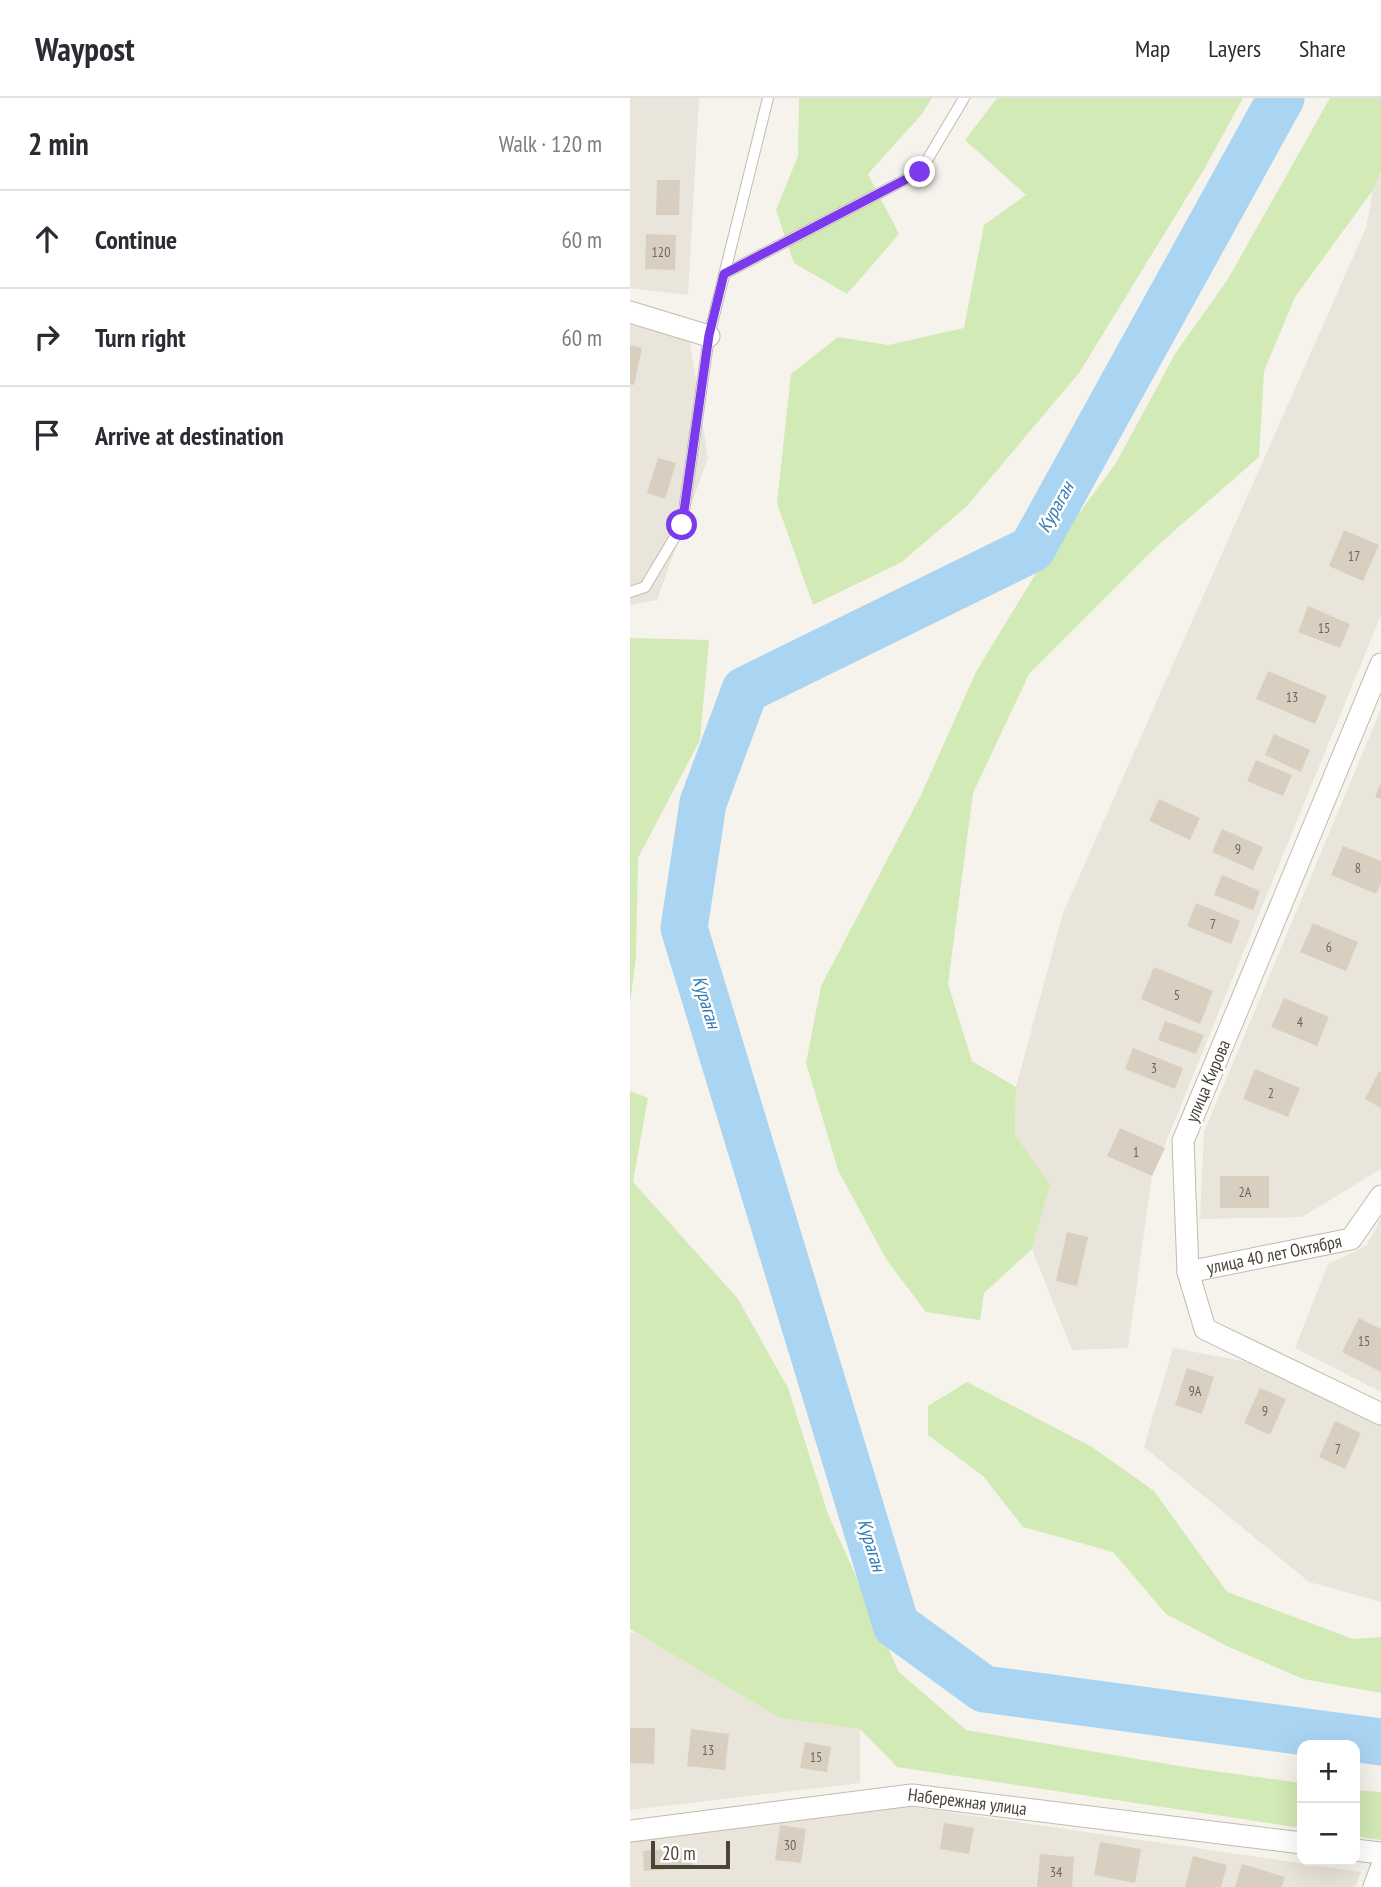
<!DOCTYPE html>
<meta charset="utf-8">
<style>
:root{--surface:#fff;--page:#f2f2f3;--text:#2b2b33;--muted:#7c7c81;--line:#e1e1e2}
body{margin:0;font-family:"PT Sans Narrow",sans-serif;background:var(--page);color:var(--text)}
.controls{position:absolute;right:21px;bottom:21px;display:grid;overflow:hidden;border-radius:14px;box-shadow:0 7px 28px #0002}
.controls button{width:63px;height:63px;display:grid;place-items:center;padding:0;border:0;border-bottom:2px solid var(--line);background:var(--surface);color:var(--text);font:35px sans-serif}
.scale{position:absolute;left:21px;bottom:18px;width:79px;box-sizing:border-box;padding-left:7px;border:4px solid #4b4439;border-top:0;font-size:19px;line-height:24px;white-space:nowrap;color:#4b4439;-webkit-text-stroke:5px #fff;paint-order:stroke}
.stop{position:absolute;width:21px;height:21px;margin:-16px;border:5px solid #7c3aed;border-radius:50%;background:#fff}
.stop.end{background:#7c3aed;border-color:#fff;box-shadow:0 2px 7px #0008}
.list{margin:0;padding:0;list-style:none}
h2{display:flex;justify-content:space-between;align-items:center;height:91px;margin:0;padding:0 28px;font-size:30px}
h2 small{font-size:23px;font-weight:400;color:var(--muted)}
.list li{display:grid;grid-template-columns:46px 1fr auto;gap:21px;align-items:center;box-sizing:border-box;height:98px;padding:0 28px;border-top:2px solid var(--line)}
.list b{display:block;font-size:26px;white-space:nowrap}
.list em{font-size:23px;font-style:normal;color:var(--muted)}
.icon{flex:none;width:38px;height:38px;fill:none;stroke:currentColor;stroke-width:2;stroke-linecap:round;stroke-linejoin:round}
.map{position:relative;flex:none;width:751px;height:1789px;overflow:hidden}
header{display:flex;align-items:center;gap:42px;box-sizing:border-box;height:98px;padding:0 35px;background:var(--surface);border-bottom:2px solid var(--line)}
header strong{font-size:33px}
nav{display:flex;gap:38px;margin-inline-start:auto;font-size:24px}
main{display:flex}
aside{flex:1;background:var(--surface)}
.map>svg:first-child{display:block}
.residential{fill:#eae5da}
.green{fill:#d2eab5}
.lines{fill:none;stroke-linecap:round;stroke-linejoin:round}
.river{stroke:#a9d4f2;stroke-width:47}
.building{fill:#d8cfc1}
.lane-casing{stroke:#c2bbae;stroke-width:12}
.street-casing{stroke:#c2bbae;stroke-width:23}
.lane{stroke:#fff;stroke-width:10}
.street{stroke:#fff;stroke-width:21}
.route{stroke:#7c3aed;stroke-width:9}
.labels{text-anchor:middle;stroke-width:5;stroke-linejoin:round;paint-order:stroke}
.number-label{font-size:14px;fill:#6e675b}
.street-label{font-size:18px;fill:#4b4439;stroke:#fff}
.water-label{font-size:19px;font-style:italic;fill:#2e7ab2;stroke:#fff}
</style>
<header>
<strong>Waypost</strong>
<nav><a>Map</a><a>Layers</a><a>Share</a></nav>
</header>
<main>
<aside>
<h2>2 min<small>Walk · 120 m</small></h2>
<ul class="list">
<li><svg class="icon" aria-label="ahead" viewBox="0 0 24 24"><path d="M12 20V5M6 11l6-6 6 6"/></svg><div><b>Continue</b></div><em>60 m</em></li>
<li><svg class="icon" aria-label="right" viewBox="0 0 24 24"><path d="M7 20v-9h11M14 6l5 5-5 5"/></svg><div><b>Turn right</b></div><em>60 m</em></li>
<li><svg class="icon" aria-label="arrive" viewBox="0 0 24 24"><path d="M6 21V4h12l-3 4 3 4H6"/></svg><div><b>Arrive at destination</b></div></li>
</ul>
</aside>
<div class="map">
<svg width="751" height="1789" viewBox="0 0 751 1789">
<rect width="100%" height="100%" fill="#f6f3ec"/>
<path class="residential" d="M0,0H69L58,197L0,190Z
M751,72V517L522,1078L498,1250L442,1252L402,1151L420,1087L385,1036L386,989L433,815L736,130L743,92Z
M0,225L60,244L78,360L27,502L0,507Z
M751,611V1071L672,1119L570,1121L574,1034Z
M751,1120V1294L665,1250L698,1166L736,1148Z
M543,1250L613,1263L751,1327V1504L679,1484L514,1349Z
M0,1535H7L150,1620L230,1631V1685L0,1712Z
M269,1707L731,1774L725,1789H0V1744Z"/>
<path class="green" d="M169,0H302L292,16L238,76L269,136L217,196L164,165L146,112L168,58Z
M367,0H613L576,68L449,275L337,408L272,464L183,507L147,405L161,276L208,239L258,247L334,230L354,127L396,97L335,42Z
M700,0H751V72L743,92L665,199L634,273L629,359L527,448L399,576L343,695L318,886L342,963L386,989L385,1036L420,1087L402,1151L354,1195L350,1222L296,1214L256,1161L208,1072L176,965L191,888L291,697L346,574L411,467L486,365L545,256L598,181Z
M0,540L79,542L70,642L8,760L6,858L0,906Z
M0,993L18,1000L3,1084L108,1201L158,1290L198,1416L269,1574L336,1632L555,1669L672,1685V1730L267,1669L230,1631L150,1620L0,1531Z
M337,1284L462,1349L524,1393L597,1494L723,1541L751,1539V1595L673,1581L599,1549L536,1516L483,1454L393,1429L353,1378L298,1337V1308Z
M725,1692L751,1694V1742L725,1738Z"/>
<g class="lines">
<path class="river" d="M651,0L402,451L115,592L73,705L54,830L266,1527L354,1591L751,1644"/>
</g>
<path class="building" d="M27,82H50L49,117H26Z
M16,136L46,137L45,172L15,171Z
M0,247L12,250L4,287L0,286Z
M28,360L46,365L35,401L17,395Z
M714,432L749,447L733,483L699,468Z
M678,508L720,526L710,550L668,534Z
M638,573L697,598L685,626L626,601Z
M644,636L680,652L671,674L635,657Z
M626,662L662,677L653,698L617,683Z
M751,684V701L745,699Z
M529,701L570,720L560,742L519,723Z
M592,731L633,749L623,772L582,754Z
M713,748L751,763V785L746,796L701,777Z
M592,777L630,793L623,812L584,797Z
M566,805L610,823L601,846L557,828Z
M683,825L728,844L716,873L670,854Z
M524,869L583,893L570,926L511,901Z
M654,900L699,919L687,948L641,929Z
M535,923L574,937L566,956L528,942Z
M503,950L553,970L545,991L495,971Z
M625,971L670,990L658,1019L613,1001Z
M749,973L751,974V1010L735,1001Z
M490,1030L535,1050L522,1078L477,1058Z
M590,1078H639V1110H590Z
M437,1134L458,1139L447,1188L426,1183Z
M729,1220L751,1231V1274L712,1254Z
M557,1270L584,1279L572,1316L545,1307Z
M630,1290L656,1301L640,1337L614,1325Z
M705,1323L731,1335L715,1371L689,1359Z
M0,1630H25L24,1666L0,1665Z
M61,1631L99,1636L95,1672L57,1668Z
M175,1644L201,1649L197,1674L170,1670Z
M314,1725L344,1730L339,1756L310,1751Z
M150,1727L176,1731L171,1765L145,1762Z
M470,1744L511,1751L505,1785L464,1777Z
M62,1749L63,1770L14,1773L13,1753Z
M410,1756L444,1759L442,1789H407Z
M563,1758L597,1767L591,1789H555Z
M612,1766L655,1779L652,1789H605Z"/>
<g class="lines">
<defs>
<path id="lane" d="M94,176L290,74L334,0
M0,494L15,489L52,427L79,238L138,0"/>
<g id="street">
<path d="M0,214L79,238"/>
<path d="M751,566L553,1043L558,1174L575,1231L751,1316"/>
<path id="s1" d="M558,1174L721,1141L751,1098"/>
<path id="s2" d="M0,1733L282,1697L672,1745"/>
<path d="M725,1752L751,1755"/>
<path d="M744,1789L751,1770"/>
</g>
</defs>
<use href="#lane" class="lane-casing"/>
<use href="#street" class="street-casing"/>
<use href="#lane" class="lane"/>
<use href="#street" class="street"/>
</g>
<g class="lines">
<path class="route" d="M52,427L79,237L94,176L290,74"/>
</g>
<g class="labels">
<g class="number-label">
<text x="31" y="159">120</text>
<text x="724" y="463">17</text>
<text x="694" y="535">15</text>
<text x="662" y="604">13</text>
<text x="608" y="756">9</text>
<text x="728" y="775">8</text>
<text x="583" y="831">7</text>
<text x="699" y="854">6</text>
<text x="547" y="902">5</text>
<text x="670" y="929">4</text>
<text x="524" y="975">3</text>
<text x="641" y="1000">2</text>
<text x="506" y="1059">1</text>
<text x="615" y="1099">2А</text>
<text x="734" y="1248">15</text>
<text x="565" y="1298">9А</text>
<text x="635" y="1318">9</text>
<text x="708" y="1356">7</text>
<text x="78" y="1657">13</text>
<text x="186" y="1664">15</text>
<text x="160" y="1752">30</text>
<text x="426" y="1779">34</text>
</g>
<g class="street-label">
<text transform="translate(578 983) rotate(-67)" y="6">улица Кирова</text>
<text dy="6" stroke="none"><textPath href="#s1" startOffset="88">улица 40 лет Октября</textPath></text>
<text dy="6" stroke="none"><textPath href="#s2" startOffset="340">Набережная улица</textPath></text>
</g>
<g class="water-label">
<text transform="translate(425 409) rotate(-61)" y="7">Кураган</text>
<text transform="translate(77 904) rotate(73)" y="7">Кураган</text>
<text transform="translate(242 1447) rotate(73)" y="7">Кураган</text>
</g>
</g>
</svg>
<div class="controls">
<button>+</button>
<button>−</button>
</div>
<div class="scale">20 m</div>
<div class="stop" style="left:52px;top:427px"></div>
<div class="stop end" style="left:290px;top:74px"></div>
</div>
</main>
